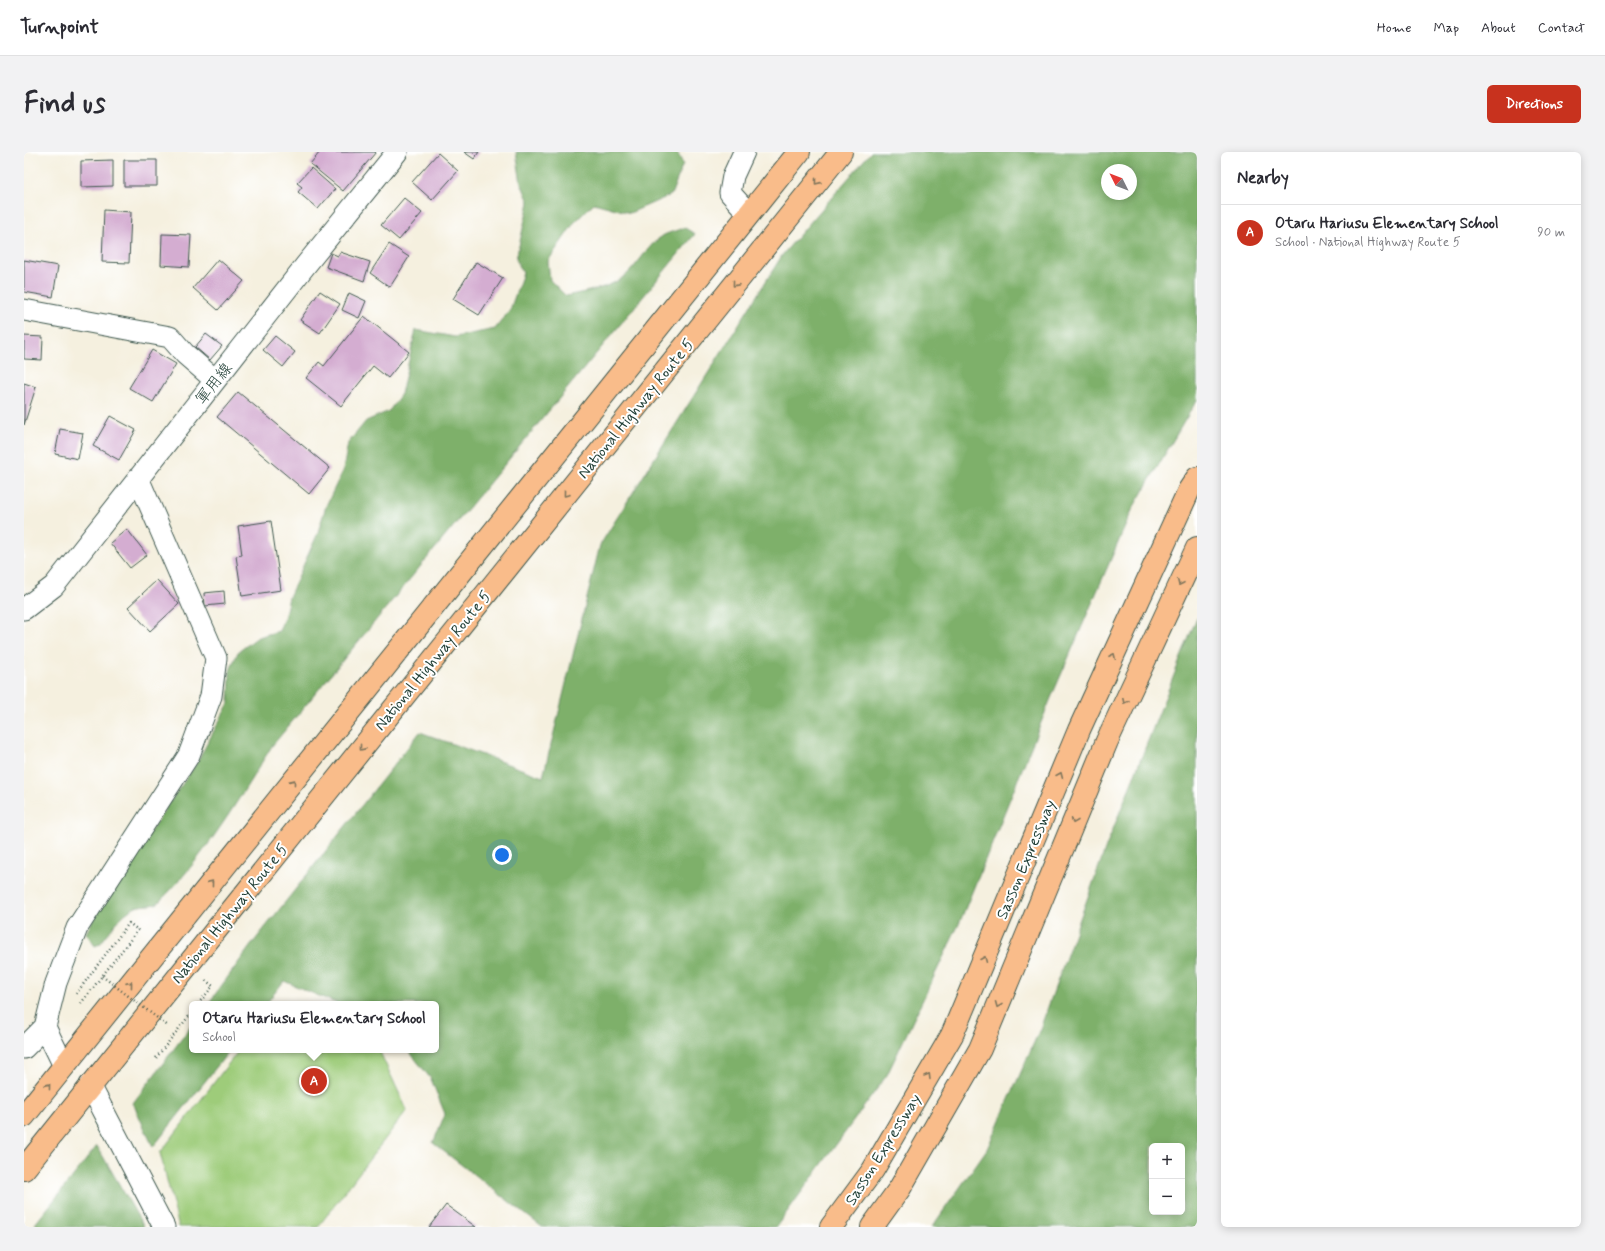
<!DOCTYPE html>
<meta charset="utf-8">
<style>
:root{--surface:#fff;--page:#f2f2f3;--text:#2b2b33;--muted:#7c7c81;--line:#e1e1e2;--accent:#c8321e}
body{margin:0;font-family:Mynerve,"Klee One",sans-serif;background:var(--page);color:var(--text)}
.controls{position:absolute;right:12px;bottom:12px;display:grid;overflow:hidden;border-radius:6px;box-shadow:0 2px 10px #0003}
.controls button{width:36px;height:36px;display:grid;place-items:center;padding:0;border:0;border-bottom:1px solid var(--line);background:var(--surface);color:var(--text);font:20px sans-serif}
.compass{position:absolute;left:1077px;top:12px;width:36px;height:36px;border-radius:50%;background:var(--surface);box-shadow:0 2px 10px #0003;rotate:312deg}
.you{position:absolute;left:478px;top:703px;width:14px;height:14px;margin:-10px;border:3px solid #fff;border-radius:50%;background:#1a73e8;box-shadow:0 0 0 6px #1a73e833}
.badge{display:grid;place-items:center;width:26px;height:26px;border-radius:50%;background:var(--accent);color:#fff;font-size:13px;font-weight:700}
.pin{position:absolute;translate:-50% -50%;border:2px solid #fff;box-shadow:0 1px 4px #0006}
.popup{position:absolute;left:165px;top:849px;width:250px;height:52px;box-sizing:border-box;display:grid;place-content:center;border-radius:6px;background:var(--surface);filter:drop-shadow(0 1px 3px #0005);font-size:13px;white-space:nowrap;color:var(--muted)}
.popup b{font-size:15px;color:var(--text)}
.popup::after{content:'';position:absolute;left:50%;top:100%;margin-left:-8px;border:8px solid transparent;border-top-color:var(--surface)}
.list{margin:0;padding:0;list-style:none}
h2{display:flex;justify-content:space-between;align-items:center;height:52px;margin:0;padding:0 16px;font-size:17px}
h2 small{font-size:13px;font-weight:400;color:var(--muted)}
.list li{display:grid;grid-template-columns:26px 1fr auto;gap:12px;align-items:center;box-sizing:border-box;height:56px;padding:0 16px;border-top:1px solid var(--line)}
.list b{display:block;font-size:15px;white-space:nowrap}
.list p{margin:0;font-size:13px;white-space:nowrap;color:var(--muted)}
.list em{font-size:13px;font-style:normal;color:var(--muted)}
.map{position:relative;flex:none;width:1173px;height:1075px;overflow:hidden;border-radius:6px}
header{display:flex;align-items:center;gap:24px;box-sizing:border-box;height:56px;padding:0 20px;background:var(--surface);border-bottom:1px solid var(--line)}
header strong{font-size:19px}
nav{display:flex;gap:22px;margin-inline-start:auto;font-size:14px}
.intro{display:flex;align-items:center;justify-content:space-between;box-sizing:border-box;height:96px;padding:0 24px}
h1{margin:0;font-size:28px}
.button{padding:10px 18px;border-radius:6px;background:var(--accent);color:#fff;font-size:14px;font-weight:700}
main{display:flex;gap:24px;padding:0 24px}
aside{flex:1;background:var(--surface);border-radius:6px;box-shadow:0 2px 10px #0003}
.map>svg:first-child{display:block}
.green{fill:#9ecc7a;stroke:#5e8457}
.forest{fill:#7eb06a;stroke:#4e764f;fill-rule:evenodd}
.building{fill:#d4add1}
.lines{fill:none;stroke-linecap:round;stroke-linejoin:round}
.minor-casing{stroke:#3f584e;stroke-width:23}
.highway-casing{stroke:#3f584e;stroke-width:24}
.path{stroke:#3f584e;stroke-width:2.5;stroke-dasharray:1 3;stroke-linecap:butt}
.minor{stroke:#fff;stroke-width:21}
.highway{stroke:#f9bc8a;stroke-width:22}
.path-bridge{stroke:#3f584e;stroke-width:2.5;stroke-dasharray:1 3;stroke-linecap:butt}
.oneway{stroke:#81765b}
.labels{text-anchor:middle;stroke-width:4;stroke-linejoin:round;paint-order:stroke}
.street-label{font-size:16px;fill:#1f3d34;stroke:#fff}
</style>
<header>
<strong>Turnpoint</strong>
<nav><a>Home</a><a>Map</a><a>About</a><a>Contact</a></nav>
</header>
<div class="intro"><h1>Find us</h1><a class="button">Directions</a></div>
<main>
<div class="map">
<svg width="1173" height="1075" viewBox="0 0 1173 1075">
<rect width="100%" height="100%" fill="#fff"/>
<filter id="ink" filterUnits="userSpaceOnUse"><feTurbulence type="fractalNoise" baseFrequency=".025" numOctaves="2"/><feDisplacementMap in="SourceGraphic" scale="8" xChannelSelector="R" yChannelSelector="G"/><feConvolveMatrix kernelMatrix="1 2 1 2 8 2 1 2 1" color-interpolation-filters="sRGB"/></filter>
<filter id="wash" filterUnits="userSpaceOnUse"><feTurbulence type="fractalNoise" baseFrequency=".012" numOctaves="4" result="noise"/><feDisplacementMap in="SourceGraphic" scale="16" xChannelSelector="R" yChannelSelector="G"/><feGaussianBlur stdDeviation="0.9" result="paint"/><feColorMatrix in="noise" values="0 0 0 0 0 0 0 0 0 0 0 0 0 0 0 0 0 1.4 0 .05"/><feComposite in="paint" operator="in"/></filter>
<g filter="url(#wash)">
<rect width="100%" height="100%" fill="#f5f0df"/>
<path class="green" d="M215,898H355L383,958L294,1075H155L136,1001Z"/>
<path class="forest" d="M492,0H653L659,12L647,43L606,61L570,51L550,71L524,109L526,128L542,144C563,139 585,137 602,123C616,111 624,92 640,83C646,80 654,78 661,76L671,82L248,594C214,648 181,705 135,750C130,755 119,752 112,755C97,761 86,780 76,792L71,794L62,781L82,744L172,612L205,551L206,518L214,500L234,485L255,479L261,463L265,445L293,383L302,354L319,318L324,291L342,269L365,259L377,242L392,178L431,185L471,177L486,158L499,121L492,107L505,50L497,31Z
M847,0H1173V248L1109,356L1027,546L935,772L863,923L752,1075H518L409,991L421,962L407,927L384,898H412V852H314L260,829L242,852H184L228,792L396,580L519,625L576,393L759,102ZM1083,18H1107V42H1083Z
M1173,465V1075H908L963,997L1016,877L1082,695ZM1128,994H1158V1060H1128Z
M168,873V898H206L129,995L109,951Z
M73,994L120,1075H17L11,1072Z"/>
<g id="blocks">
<path class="building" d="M296,0H352L319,39L286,12Z
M440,0H455L450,7Z
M414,1L434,19L408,48L388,30Z
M89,8V34L57,35V9Z
M100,8H133V34H100Z
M287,16L311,37L294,57L274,40L278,35L273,31Z
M380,46L398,61L375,88L357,73Z
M80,58L107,60L105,111L78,110Z
M138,82L167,83L165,115L137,113Z
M365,92L385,105L366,135L346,121Z
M316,100L346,110L340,129L302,115L307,101L314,104Z
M194,107L220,129L194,158L169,136Z
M0,108L34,114L29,145L0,140Z
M452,110L479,126L455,163L429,147Z
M296,139L316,152L296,181L276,168Z
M325,141L342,149L335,166L318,158Z
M340,164L385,200L364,226L349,214L317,254L282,226L295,210L300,214Z
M182,182L198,194L186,208L171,195Z
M0,184L19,185L18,208L0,207Z
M251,184L271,200L259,215L239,198Z
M128,198L152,212L129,250L105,236Z
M0,231L12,235L0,273Z
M214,240L306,316L285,342L193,265Z
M86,264L112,278L95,308L69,294Z
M36,277L59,281L54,307L31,302Z
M247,369L257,438L218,444L212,404L218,403L214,374Z
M103,377L123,403L106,416L86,391Z
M133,428L155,452L126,479L104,455Z
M200,439L201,452L181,454L180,441Z
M422,1053L452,1075H405Z"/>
</g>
</g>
<g filter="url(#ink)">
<use href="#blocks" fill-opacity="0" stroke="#3f584e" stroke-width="1"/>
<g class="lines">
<defs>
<path id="minor" d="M720,0L709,24L706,41L725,62
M0,158L146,185L161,202L191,228
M0,457L30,434L281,114L373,0
M0,896L21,875
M40,914L21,875L32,831L53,776L165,603L187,544L192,506L114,326
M66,933L140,1075"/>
<path id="highway" d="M0,964L775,0
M0,1017L817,0
M807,1075L849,1018L928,883L1055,578L1165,338L1173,326
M848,1075L876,1036L956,897L1083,589L1173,396"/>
</defs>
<use href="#minor" class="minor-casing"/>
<use href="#highway" class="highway-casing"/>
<path class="path" d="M52,842L105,771L114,778L57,851
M174,852L189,834L180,827
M132,906L168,860"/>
<use href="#minor" class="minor"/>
<use href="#highway" class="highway"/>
<path class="path-bridge" d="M78,824L144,874"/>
</g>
<defs><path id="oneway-chevron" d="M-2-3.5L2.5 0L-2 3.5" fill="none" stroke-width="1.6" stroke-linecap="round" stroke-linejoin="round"/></defs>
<g class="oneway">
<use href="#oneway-chevron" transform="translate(793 30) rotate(129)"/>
<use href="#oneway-chevron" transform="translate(711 132) rotate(129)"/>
<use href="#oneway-chevron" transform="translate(542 342) rotate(129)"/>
<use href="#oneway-chevron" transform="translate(1156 431) rotate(115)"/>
<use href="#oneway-chevron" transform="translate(1089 504) rotate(-65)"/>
<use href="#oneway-chevron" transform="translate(1101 549) rotate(115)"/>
<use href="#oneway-chevron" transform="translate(338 596) rotate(129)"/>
<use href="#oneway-chevron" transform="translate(1036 623) rotate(-67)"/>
<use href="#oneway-chevron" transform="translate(269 630) rotate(-51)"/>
<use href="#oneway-chevron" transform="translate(1050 669) rotate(112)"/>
<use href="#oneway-chevron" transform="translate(187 731) rotate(-51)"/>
<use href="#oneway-chevron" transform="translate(960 807) rotate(-67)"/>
<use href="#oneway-chevron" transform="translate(106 832) rotate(-51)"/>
<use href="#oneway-chevron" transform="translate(974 853) rotate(112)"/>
<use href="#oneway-chevron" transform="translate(904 924) rotate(-59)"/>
<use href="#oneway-chevron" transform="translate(24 934) rotate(-51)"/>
</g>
</g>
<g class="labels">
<g class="street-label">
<text transform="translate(189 231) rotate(-52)" y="6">軍用線</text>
<text transform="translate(611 256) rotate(-51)" y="6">National Highway Route 5</text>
<text transform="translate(408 508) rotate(-51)" y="6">National Highway Route 5</text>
<text transform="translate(1001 707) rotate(-67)" y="6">Sasson Expressway</text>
<text transform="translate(205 761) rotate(-51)" y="6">National Highway Route 5</text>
<text transform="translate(858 997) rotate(-58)" y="6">Sasson Expressway</text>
</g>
</g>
</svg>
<div class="controls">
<button>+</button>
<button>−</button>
</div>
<svg class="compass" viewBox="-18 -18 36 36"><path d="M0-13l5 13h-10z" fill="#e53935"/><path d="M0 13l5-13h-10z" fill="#7c7c81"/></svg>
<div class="you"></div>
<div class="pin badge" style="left:290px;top:929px">A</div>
<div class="popup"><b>Otaru Hariusu Elementary School</b>School</div>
</div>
<aside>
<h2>Nearby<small></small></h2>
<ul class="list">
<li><span class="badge">A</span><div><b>Otaru Hariusu Elementary School</b><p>School · National Highway Route 5</p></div><em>90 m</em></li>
</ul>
</aside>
</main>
